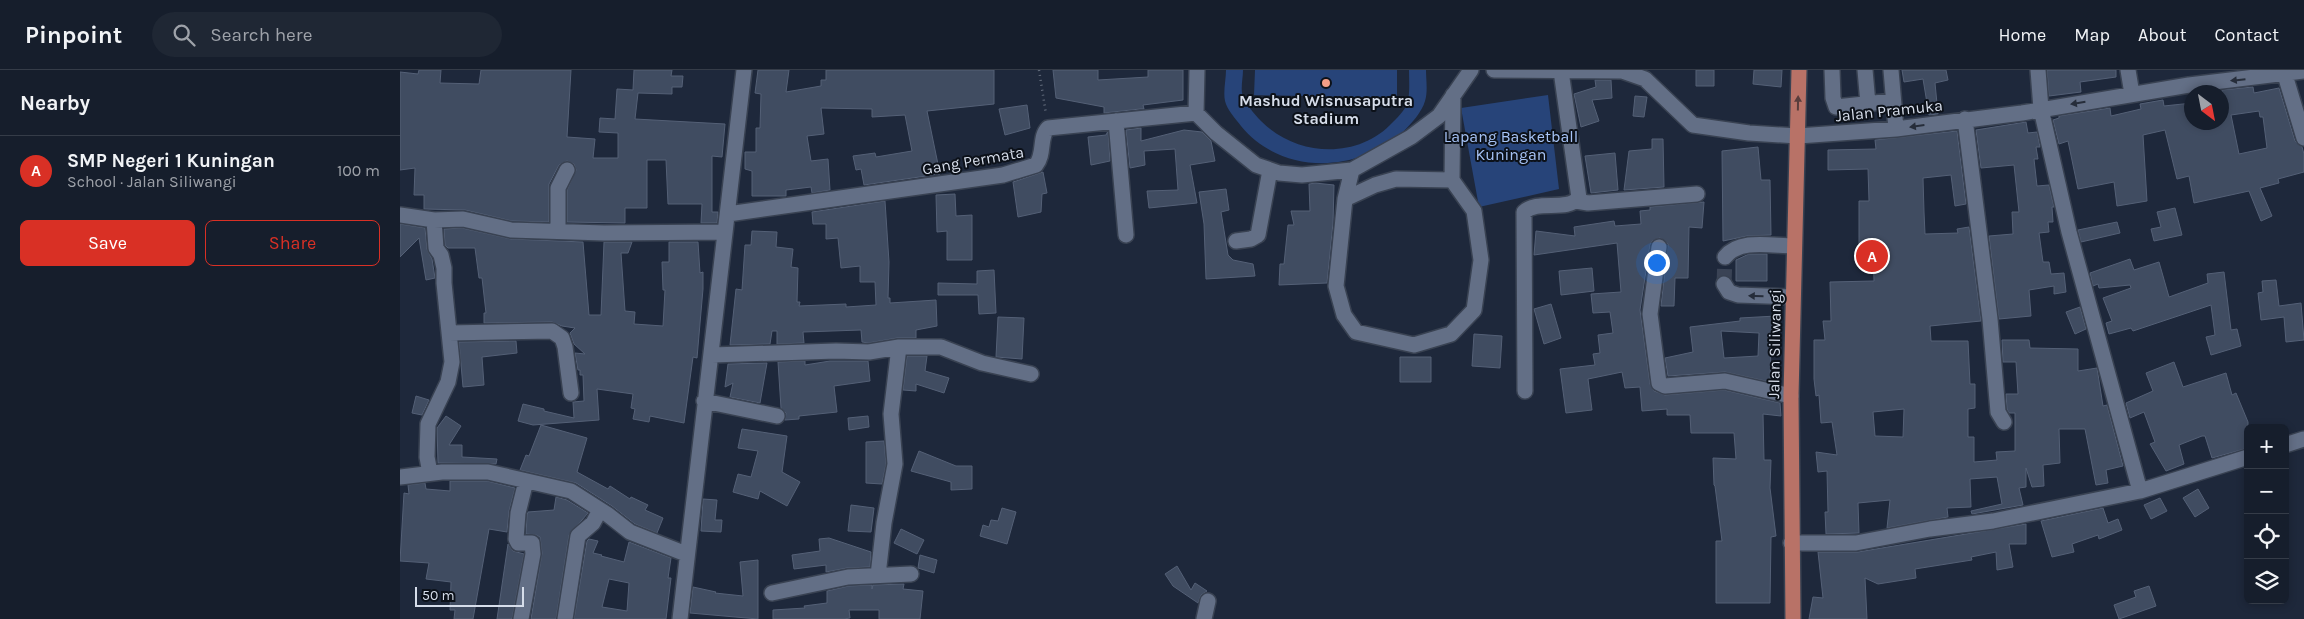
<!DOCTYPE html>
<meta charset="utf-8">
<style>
:root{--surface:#161e2c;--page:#1f2734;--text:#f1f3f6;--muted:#9ea2a9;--line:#353c48;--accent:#d93025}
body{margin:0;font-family:Karla,sans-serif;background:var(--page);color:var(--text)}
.controls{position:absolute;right:15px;bottom:15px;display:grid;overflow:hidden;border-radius:8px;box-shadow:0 2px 8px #0003}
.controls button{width:45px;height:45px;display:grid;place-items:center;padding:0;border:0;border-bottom:1px solid var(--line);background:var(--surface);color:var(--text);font:25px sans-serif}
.compass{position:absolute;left:1784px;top:15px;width:45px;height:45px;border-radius:50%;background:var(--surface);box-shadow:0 2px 8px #0003;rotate:148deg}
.scale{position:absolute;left:15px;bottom:12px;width:109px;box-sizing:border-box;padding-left:5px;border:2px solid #d6ddea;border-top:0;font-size:14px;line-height:18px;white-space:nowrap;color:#d6ddea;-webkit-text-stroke:4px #0c1119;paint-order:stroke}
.you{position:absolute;left:1256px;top:192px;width:18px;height:18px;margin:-12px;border:4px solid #fff;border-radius:50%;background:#1a73e8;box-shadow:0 0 0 8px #1a73e833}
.badge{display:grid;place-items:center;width:32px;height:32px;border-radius:50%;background:var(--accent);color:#fff;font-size:16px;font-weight:700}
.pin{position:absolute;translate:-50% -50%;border:2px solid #fff;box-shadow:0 1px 5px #0006}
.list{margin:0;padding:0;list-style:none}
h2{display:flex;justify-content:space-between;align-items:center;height:65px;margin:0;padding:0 20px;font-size:21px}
h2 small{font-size:16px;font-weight:400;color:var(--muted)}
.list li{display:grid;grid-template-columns:32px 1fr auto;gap:15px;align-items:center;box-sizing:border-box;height:70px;padding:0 20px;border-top:1px solid var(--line)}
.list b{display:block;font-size:19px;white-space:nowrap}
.list p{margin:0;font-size:16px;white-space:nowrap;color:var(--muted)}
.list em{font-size:16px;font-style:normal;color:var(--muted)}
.actions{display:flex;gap:10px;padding:15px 20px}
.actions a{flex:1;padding:11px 0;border:1px solid var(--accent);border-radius:8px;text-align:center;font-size:18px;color:var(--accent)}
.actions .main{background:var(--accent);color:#fff}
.icon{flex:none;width:28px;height:28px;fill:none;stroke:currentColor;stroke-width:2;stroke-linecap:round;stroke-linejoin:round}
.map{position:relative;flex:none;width:1904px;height:549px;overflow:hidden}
header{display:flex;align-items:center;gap:30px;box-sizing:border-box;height:70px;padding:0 25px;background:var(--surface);border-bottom:1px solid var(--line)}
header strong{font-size:24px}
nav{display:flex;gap:28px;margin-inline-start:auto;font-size:18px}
.search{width:350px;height:45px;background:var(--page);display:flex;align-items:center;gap:12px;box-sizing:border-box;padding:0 18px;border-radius:28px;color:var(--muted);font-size:19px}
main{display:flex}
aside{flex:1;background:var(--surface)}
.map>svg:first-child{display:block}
.green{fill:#274479}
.building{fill:#404c61;stroke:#546076;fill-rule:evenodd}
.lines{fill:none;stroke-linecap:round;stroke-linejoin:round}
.minor-tunnel{stroke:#3a4355;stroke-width:15;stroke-dasharray:15 8;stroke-linecap:butt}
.minor-casing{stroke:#394252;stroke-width:18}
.major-casing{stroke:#394252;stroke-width:18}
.path{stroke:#656e7e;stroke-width:2.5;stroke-dasharray:1 4;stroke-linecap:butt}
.minor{stroke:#636f86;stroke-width:15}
.major{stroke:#b87267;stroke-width:15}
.oneway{fill:#262d3a}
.oneway2{fill:#593d3c}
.poi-dot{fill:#f49e87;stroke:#0c1119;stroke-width:2}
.labels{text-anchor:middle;stroke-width:4;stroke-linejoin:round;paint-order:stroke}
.poi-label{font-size:16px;font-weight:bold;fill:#d6ddea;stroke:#0c1119}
.street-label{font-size:16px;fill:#d6ddea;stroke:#0c1119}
.park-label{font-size:16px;fill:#a6c3f6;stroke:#0c1119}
</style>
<header>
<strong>Pinpoint</strong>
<div class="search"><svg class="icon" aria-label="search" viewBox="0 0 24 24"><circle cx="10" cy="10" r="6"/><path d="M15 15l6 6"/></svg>Search here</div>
<nav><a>Home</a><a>Map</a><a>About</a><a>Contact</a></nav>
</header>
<main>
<aside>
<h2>Nearby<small></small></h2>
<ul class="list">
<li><span class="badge">A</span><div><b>SMP Negeri 1 Kuningan</b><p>School · Jalan Siliwangi</p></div><em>100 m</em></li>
</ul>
<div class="actions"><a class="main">Save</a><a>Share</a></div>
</aside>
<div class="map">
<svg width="1904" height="549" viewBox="0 0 1904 549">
<rect width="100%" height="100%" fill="#1e283b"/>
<path class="green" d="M826,0H843C843,7 841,16 842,23C845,33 854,44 861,51C897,87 958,90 993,52C999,46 1007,38 1008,30C1010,21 1009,10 1009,0H1026C1026,9 1028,22 1025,31C1022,42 1011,54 1003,62C958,103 882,106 841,56C836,49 827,40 825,31C823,22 826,9 826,0Z
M855,0H997V28L854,25Z
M1148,25L1159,119L1079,137L1061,38Z"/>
<path class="building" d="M19,0H41L40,13L79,14L81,0H171L167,67L195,69L193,88H218V63L199,62L200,48L215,49L217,19L233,20L234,0H272L271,6H283L282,17H272V24L238,23L235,49L325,54L322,87L312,86V142H318L317,153H301L302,134H268L266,90H247V138H225V153L167,152V120L176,100L174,94L167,91L159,95L149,114V152L112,151L65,140L24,139V125H14L15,98L0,100V2L18,4Z
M358,0H389L386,22L421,16V10H426V0H594V34L527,41L540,104L464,115L461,99L456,100L453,86L475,83L476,87L512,81L505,45L472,47V39L421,38L424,64L407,66L411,91L428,89L430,120L412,123L411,117L386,120V126H352V101L345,99V82H356V58H360L361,24L355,23Z
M653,0H698V10L748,7V0H783V30L743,35L744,39H740L704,43V37L656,28Z
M1296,0H1314V16H1296Z
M1354,0H1382L1381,17L1353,14Z
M1502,0H1546L1548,10L1535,13L1538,44L1529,45L1523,9L1504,12Z
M1647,0H1716V7L1680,12L1681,22L1649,26Z
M1195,10H1211L1212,28L1192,30L1199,51L1181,57L1174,24L1196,17Z
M1853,17L1854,23L1879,18L1895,71L1902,77L1904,84V102L1878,109L1879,113L1860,118L1872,146L1861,151L1849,121L1794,133L1789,106L1777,109L1765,60L1743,65L1747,131L1717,136L1714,112L1678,119L1668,71L1659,74L1653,50L1659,48V46L1710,38L1711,46L1741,39L1740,34L1763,30L1764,36L1792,33V52H1822V20ZM1859,41L1860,47H1863L1867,78L1839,84L1831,45Z
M1235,26L1247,27L1244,47L1233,46Z
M627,35L630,58L605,65L599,39Z
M1626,52L1628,63L1637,62L1640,77H1636L1638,89H1634L1637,116L1649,115L1654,137H1652L1653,152H1648L1649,162L1639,163L1643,192H1649L1651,204L1664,203L1666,222L1654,224V216L1629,220L1631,246L1599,249L1589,166L1613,164L1612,142H1619L1614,95L1581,98L1576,60Z
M741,58V71L784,60L802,62L811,71L815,91L790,95L797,133L749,138L747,121L778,120L775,79L744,81L745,95L730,98L726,60Z
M708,61L710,91L691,95L688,67L706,65Z
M1557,61L1566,134L1555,136L1551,105L1523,108L1524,142L1525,164L1558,163L1557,159L1569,157L1581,251L1530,256L1531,271H1568L1570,314H1575V338L1568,339V367H1574V392L1597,390L1596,382L1615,381V343H1609L1607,339L1606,324H1618L1616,292H1603L1602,270H1629L1630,278L1678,279V301L1697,298L1703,336L1707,335L1723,396L1706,400L1708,413L1696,415L1685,359H1659L1660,393L1643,395L1644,416L1632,417L1626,398V417L1619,418L1623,435L1572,444L1571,441L1602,434L1597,407L1570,409L1571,437L1547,438L1548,447L1487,458L1490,430L1458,433L1459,463L1426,464L1425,442H1428L1427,401L1418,402L1416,382L1437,385L1432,352L1421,353L1419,325L1416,326L1414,309V270H1425L1423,251H1431L1430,212L1474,211L1473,183H1459V131H1469L1468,99L1428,100V80L1476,79L1475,70ZM1504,339L1503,367L1475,366L1473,342Z
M1252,69H1263L1264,117L1224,120L1229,81L1252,79Z
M1358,77L1361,110H1370L1371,165L1347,166L1323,171L1322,81Z
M1215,83L1218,120L1191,123L1185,86Z
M643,102L647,123L642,124L641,142L618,147L613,112Z
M915,113L934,115L933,153L927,213L879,215L880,194H884L888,155H894L891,141H910L909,114Z
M826,119L829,140L821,142L828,185L833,190L853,194L855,206L806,209L804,154L799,122Z
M555,124L556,146L572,145V190H547V161L537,162L536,125Z
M485,131L489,192L488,228H490V233L536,230L537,256L516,260V268H497L468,273L462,272L461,260L403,262L404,273L377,274V261H372L370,274L330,275L336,219L342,220L345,175H351L352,161L377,162L376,177L393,179L391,197L398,198L397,232H400L399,236L446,234V237L476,235L475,212H460V196L441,198L438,168L426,169V154H413L412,142Z
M1304,132L1302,158L1289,157L1288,208H1275L1274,236H1261L1268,174L1260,168L1252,171L1250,175L1240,240L1250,314L1254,321L1265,325L1324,320L1380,333L1381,346L1363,344L1364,390H1371L1370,418L1376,466L1371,467L1370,533H1316V471H1322L1315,416L1314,415L1313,388L1336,389L1334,363H1291L1290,345H1267V339L1242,341L1240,317L1225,318L1222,302L1188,309L1192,340L1166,343L1160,299L1195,295L1193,284L1200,283L1198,265L1213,263L1210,242L1193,243L1191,224L1221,222L1217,173L1134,185L1136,161L1175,166L1174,157L1214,151L1215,156L1241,154L1240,141L1250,140V137Z
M1775,138L1782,165L1754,171L1751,159L1761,157L1757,142Z
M1717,152L1720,163L1681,172L1678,160Z
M0,154L25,158L27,179L32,189L35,208L26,210L19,168L0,187Z
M62,158L111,169L183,172L189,245H201L204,172H232L228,183H221L225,241L235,242L234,254L263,256L265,220H263L262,192H269V172H298L300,203L303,202V219L297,288L293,287L284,353L250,346L249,352L233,349L235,339L231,338L233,324L197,319L199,350L133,355L118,351L123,334L144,339V341L174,348L173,332L184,331L183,305H180V300H178L175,283L185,284L174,274L170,263L175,258L162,256L152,252L84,253V243H86L82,208H79L75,178H48L45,175L44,159Z
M1349,184H1367V211H1336V190Z
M1730,189L1734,200L1759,192L1769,227L1808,213L1807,204L1824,202L1831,260L1837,259L1841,276L1811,285L1806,267L1815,265L1811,235L1733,261L1731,258L1709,264L1706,253L1712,251L1703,228L1731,218L1730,215L1699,218L1698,214L1693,216L1690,203Z
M1192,198L1194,221L1161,225L1159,201Z
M594,200L596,243L579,244L578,225H538V213L577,214V201Z
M1876,210L1879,236L1901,233L1904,270L1886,272L1884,247L1861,250L1858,223L1863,222L1862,211Z
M1151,234L1161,268L1144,274L1134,239Z
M1680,237L1686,259L1675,264L1666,242Z
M1376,246L1378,274L1371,276L1370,312L1325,302L1268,306L1265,288L1293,282L1290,257L1340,251V248ZM1321,261L1359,263L1358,286L1324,288Z
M598,247L624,248L622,289L596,287Z
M1074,264L1102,266L1100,298L1072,296Z
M116,271L117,283L82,287L84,315L63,317L59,272Z
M507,286H527L525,301L549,308L544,323L516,314V321L503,320Z
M1000,287H1031V312H1000Z
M405,291V295L430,291H468L470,311L434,316L437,342L399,346V349L385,350L386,343L381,338L378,292Z
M1774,292L1783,317L1826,303L1832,325L1836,323L1848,352V378L1812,388L1805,366H1802L1779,375L1784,394L1766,401L1750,374L1755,372L1744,342L1730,348L1726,333L1753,321L1746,303Z
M367,293L360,333L330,327L333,313L325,317L328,294Z
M16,326L29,330L22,345L12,343Z
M46,346L61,356L49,375H62V387L97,389L96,394L38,393L37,358Z
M468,346L469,357L449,360L448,348Z
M141,355L187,368L177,402L208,419L210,416L230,429L231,427L248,435L245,440L263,448L257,463L235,454L212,436L176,413L120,400L126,385L129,386Z
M342,359L387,366L382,402L400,412L387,436L360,421L358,429L333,422L338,404L351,407L358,381L338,378Z
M484,371L486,394L482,414L466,413V372Z
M519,381L556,396H572V419L551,420V412L511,401Z
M50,411H87L115,418L109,441L107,462L89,459L73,549H54L55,540H50L51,512L26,509L29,493L0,491L4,423L9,424L8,415L25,413L26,419L50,421Z
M1798,419L1809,438L1795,447L1783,428Z
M156,427L167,430L188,443L169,465L156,549H131L142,483L140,467L136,465L126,464L127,445L128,442L154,440Z
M1760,428L1767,441L1751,449L1744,435Z
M303,429L317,430L315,450H322L321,462L301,461Z
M451,435L474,438L471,462L448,461Z
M602,438L616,442L607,474L580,466L583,455L589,457L591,450L598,451Z
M1703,438L1708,453L1718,449L1722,460L1699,469L1698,465L1672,474L1674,482L1652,487L1641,451Z
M1626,454V474H1609L1613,497L1597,500L1596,482L1571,487L1572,490L1515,499L1516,508L1478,514L1465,508L1467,549H1409L1413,527L1423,528L1418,482H1458Z
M501,459L524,470L517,484L494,473Z
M429,468L471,482L470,497L447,498L426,502V495L394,499L392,485L420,481L419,469Z
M189,469L198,471L193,483L202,485L201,486L224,492L229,472L271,488L268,508H271L266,549H174L187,471ZM209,509L229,513L227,541L202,537Z
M108,474L113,481L124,484L112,549H97Z
M520,485L537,490L534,503L518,498Z
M358,490V549L290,543L293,517L316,522L315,523L343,526L340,492Z
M777,496L791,520L795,513L807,521L801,525L798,533L773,516L765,504Z
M504,514L503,519L523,521L520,549H479V540H449L450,548L444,549H373V540L405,538L404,536L427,533V521L449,516L472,515V519L473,515Z
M1749,516L1756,536L1719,549L1714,535L1736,527L1734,521Z"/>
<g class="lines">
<path class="minor-tunnel" d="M1324,214L1325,187"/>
<defs>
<path id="minor" d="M797,0L796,43L816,63L856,95L879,103L902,105L952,100L1011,67L1039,46L1071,0
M1094,0L1222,1L1245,9L1293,55L1349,63L1398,66L1496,59L1622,43L1789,15L1904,1
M1432,0L1433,28L1436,37L1493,31
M1465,0L1468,34
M1491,0L1496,59
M1638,0L1641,39L1669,162L1740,421
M1728,0L1732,24
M1885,5L1904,68
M1565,49L1590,249L1598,342L1604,352
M716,51L726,165
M952,100L945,129L936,216L944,245L956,262L1014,275L1051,264L1074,240L1081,190L1074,141L1052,110L1053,25
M945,129L975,115L996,109L1052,110
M1176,131L1188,133L1297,124
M328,144L603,105L636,95C645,84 639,67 648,58L796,43
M0,145L34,150L63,149L111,160L204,163L325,162
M158,161V118L167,100
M836,171L851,169L858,165L870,100
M1259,177L1250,244L1259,313L1265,316L1325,311L1391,326
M1325,187C1340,168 1372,176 1394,176
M1324,214L1329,222L1338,225L1392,227
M49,263L152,261L162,268L165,277L171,323
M312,285L436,281L469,282L499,277H541L582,293L631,304
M1125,321L1124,142C1138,129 1166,142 1179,128L1161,1
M304,331L377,346
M1885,375L1904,369
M30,403L27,387L28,354L48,312L52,292L44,213V198L41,185L36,178L34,150
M0,407L42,402H88L171,421L207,444L230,462L286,484
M1391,473H1456L1530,459L1593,451L1740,421L1848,387
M478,505L484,453L495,394L491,344L499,277
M372,523L448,507L511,504
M121,549L133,484L132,473H118L116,469L118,443L126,411
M165,549L178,466L193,453L200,440
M280,549L344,0
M804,549L808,531"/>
<path id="major" d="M1393,549L1391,326L1399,0"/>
</defs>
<use href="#minor" class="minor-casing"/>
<use href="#major" class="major-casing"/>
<path class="path" d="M639,0L646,44"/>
<use href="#minor" class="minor"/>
<use href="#major" class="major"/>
</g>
<defs><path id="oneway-solid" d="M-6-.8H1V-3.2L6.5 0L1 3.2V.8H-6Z" transform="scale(1.25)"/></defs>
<g class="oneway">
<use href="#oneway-solid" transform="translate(1838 10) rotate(174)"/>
<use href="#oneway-solid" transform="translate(1678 33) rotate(171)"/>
<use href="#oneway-solid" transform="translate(1517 56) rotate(172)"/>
<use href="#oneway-solid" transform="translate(1356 226) rotate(-178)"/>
</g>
<use class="oneway2" href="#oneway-solid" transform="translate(1398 33) rotate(-89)"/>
<circle class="poi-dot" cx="926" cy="13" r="5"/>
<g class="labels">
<g class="poi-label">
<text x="926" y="36">Mashud Wisnusaputra<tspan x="926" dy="18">Stadium</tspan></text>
</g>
<g class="street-label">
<text transform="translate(1489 40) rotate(-6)" y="6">Jalan Pramuka</text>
<text transform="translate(573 90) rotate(-10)" y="6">Gang Permata</text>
<text transform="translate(1374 274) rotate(-89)" y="6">Jalan Siliwangi</text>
</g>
<g class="park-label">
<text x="1111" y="72">Lapang Basketball<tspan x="1111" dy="18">Kuningan</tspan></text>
</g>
</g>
</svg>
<div class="controls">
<button>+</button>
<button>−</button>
<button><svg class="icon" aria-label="locate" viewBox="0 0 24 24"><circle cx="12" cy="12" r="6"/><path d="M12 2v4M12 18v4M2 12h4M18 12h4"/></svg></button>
<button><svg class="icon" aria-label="layers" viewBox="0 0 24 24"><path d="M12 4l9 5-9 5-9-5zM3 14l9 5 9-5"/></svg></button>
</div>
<svg class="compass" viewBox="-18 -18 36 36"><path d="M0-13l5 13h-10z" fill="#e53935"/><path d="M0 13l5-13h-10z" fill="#9ea2a9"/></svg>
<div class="scale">50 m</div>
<div class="you"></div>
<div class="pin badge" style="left:1472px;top:186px">A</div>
</div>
</main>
